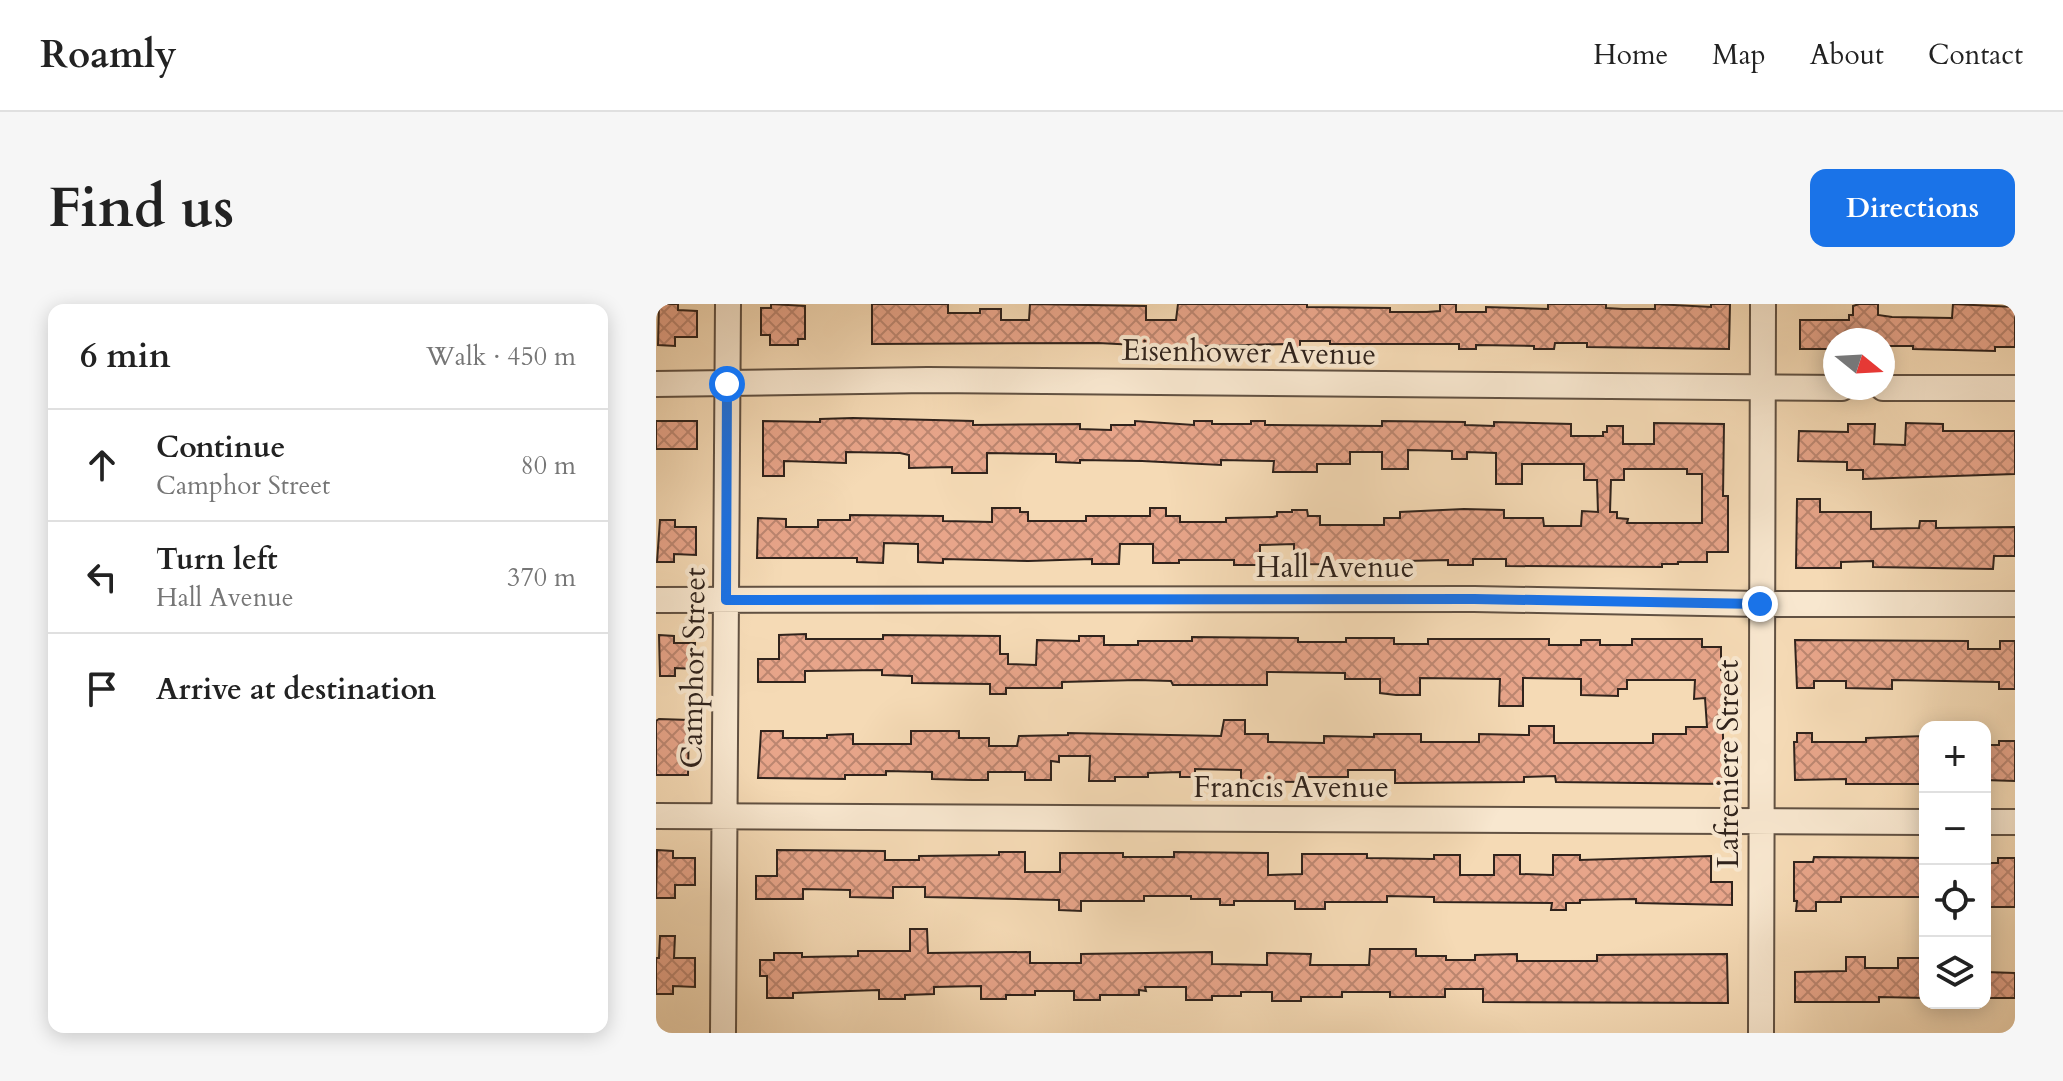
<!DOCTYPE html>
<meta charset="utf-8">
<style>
:root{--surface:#fff;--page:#f6f6f6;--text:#222;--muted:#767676;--line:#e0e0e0;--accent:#1a73e8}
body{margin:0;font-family:Cardo,serif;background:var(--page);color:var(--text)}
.controls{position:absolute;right:24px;bottom:24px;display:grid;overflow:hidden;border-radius:16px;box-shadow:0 4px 20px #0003}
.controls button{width:72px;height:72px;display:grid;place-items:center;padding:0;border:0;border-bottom:2px solid var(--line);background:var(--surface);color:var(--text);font:40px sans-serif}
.compass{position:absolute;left:1167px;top:24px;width:72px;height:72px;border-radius:50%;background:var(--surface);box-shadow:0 4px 20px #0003;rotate:108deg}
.stop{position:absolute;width:24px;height:24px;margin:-18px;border:6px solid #1a73e8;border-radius:50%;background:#fff}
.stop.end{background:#1a73e8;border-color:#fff;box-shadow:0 2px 8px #0008}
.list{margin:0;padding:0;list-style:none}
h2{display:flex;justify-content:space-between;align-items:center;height:104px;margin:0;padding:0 32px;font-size:34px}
h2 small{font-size:26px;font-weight:400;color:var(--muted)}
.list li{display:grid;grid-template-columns:52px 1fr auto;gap:24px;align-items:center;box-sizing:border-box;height:112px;padding:0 32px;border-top:2px solid var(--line)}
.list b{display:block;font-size:30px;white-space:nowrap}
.list p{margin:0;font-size:26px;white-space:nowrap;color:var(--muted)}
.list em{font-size:26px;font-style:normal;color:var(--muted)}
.icon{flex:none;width:44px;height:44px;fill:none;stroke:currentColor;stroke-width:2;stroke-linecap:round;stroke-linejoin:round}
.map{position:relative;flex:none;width:1359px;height:729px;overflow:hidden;border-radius:16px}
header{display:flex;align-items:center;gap:48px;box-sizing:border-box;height:112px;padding:0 40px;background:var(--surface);border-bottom:2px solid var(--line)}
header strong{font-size:38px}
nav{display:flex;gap:44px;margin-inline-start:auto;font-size:28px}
.intro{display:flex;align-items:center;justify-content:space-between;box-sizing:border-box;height:192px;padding:0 48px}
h1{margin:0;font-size:56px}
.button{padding:20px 36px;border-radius:16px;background:var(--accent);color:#fff;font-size:28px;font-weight:700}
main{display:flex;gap:48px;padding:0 48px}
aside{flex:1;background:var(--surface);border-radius:16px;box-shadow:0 4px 20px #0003}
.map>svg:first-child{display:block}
.building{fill:url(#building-cross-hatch);stroke:#30231c;stroke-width:2;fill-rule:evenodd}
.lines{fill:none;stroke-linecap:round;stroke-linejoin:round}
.minor-casing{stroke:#615142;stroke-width:28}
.minor{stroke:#f8e7cf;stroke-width:24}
.route{stroke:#1a73e8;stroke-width:10}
.labels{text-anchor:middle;stroke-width:8;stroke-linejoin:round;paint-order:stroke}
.street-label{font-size:30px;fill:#30231c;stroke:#f8e7cf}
</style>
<header>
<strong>Roamly</strong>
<nav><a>Home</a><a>Map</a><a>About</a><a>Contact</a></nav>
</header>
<div class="intro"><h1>Find us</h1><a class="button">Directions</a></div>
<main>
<aside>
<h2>6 min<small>Walk · 450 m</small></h2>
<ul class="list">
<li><svg class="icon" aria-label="ahead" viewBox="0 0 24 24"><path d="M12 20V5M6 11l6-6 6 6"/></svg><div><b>Continue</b><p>Camphor Street</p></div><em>80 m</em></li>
<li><svg class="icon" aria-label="left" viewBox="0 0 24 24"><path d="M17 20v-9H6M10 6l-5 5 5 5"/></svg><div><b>Turn left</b><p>Hall Avenue</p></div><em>370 m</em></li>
<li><svg class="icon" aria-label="arrive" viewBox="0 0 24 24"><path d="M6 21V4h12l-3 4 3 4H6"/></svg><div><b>Arrive at destination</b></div></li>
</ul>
</aside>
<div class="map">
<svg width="1359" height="729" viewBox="0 0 1359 729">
<defs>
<pattern id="building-cross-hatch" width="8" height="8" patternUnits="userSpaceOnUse" patternTransform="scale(2)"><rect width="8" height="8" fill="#e8a58a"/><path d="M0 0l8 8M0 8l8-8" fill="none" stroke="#bc8670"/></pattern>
</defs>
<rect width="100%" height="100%" fill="#f5dab5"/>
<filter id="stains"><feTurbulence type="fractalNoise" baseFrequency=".0025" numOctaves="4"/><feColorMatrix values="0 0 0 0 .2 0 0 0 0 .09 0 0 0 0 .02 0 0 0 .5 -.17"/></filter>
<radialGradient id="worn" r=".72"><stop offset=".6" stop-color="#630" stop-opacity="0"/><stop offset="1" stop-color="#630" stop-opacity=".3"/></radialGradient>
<path class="building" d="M3,0H22V6L41,7V33H19V42L2,41Z
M115,0L149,2V35H142V41H114V31H105V4H115Z
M216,0H292V9H324V5H345V16H373L374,0L490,2V16H520L522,0H651V3L734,4V8H771L784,7V0H800V8H830V3L892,5V0H950V4L967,5H999V0L1055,3V0H1074L1073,45L931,43V39H899L898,45H878V42L820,41V45H803V40H674V37H644V44H628V40L520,43L442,39L216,40Z
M1203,0H1222V11L1236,13L1296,14L1297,0L1359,3V43H1339V47L1257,45V42H1227V36H1179V45H1144V16H1193V11H1197V2Z
M197,114L317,117V121L424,120V125L455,126V121H479V117L538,121V117H556V120H595V117H609V121L726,122V117L809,118V121L838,122V118L915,120V132H947V128H951V122H967V140H998V119L1068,120L1067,192H1072V248H1051V258H1022V260H1006V263L850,262V255H817V261H792V256L748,257V261L638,260V240L604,241V261H578V256H523V259H497V240H464L463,260H436V255L372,257L287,255V259L262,258V240L228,239L227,259L201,258V254H101L102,214L130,215V223H162V216H194V211L287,212V217L336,218V204H364V208H372V217H430V212H494V204H510V212H524V218H570V214L617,213L621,212V208H636V206H651L652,212H664V221H728V214H744V208L808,205L848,206V214H887L888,222H925L926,207L942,208L941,176H928V160H866V180H840V149L811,148V155H796V147L752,146V165H726V148H694V160H661V168H617L618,157L565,156V161L486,157L424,156V159L400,158V150L331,149V169H296V163L253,164V151L244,149L190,148V159L128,157V172H107V117L164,118V115ZM968,165H1031V170H1046V219H971L972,215L961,214V208H954L955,176H968Z
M0,117H41V145H0Z
M1250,119L1287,120V127H1359V170L1207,175V166H1191V158L1142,157L1143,127L1192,128V120H1219L1218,140L1249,141Z
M1141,195H1164V208H1215V225L1263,224L1264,217H1280V224L1359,223V252H1338L1337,265L1217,263V257L1185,258V264H1140Z
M4,216H19V223H40V251L18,250V258H1Z
M150,330V335H227V331L344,332V350H352V360L380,361L381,336L423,337V332H448V341H482V337H536V333L642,334V338H690V334H738V340H772V335H893V341H925V336H944V341H976V335H1046V343H1065V366H1074V386L1066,385L1068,480L900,478L899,472L868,473V478L739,479V466H692V473H644V478L585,477V466L539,465V473H524V468L492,469V473H459V477H433L434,452H403V458L395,457V476H369V468H332V476H316L276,475V468L230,467V471H189V475L102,474L105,427H127V434H171V431L197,430V440H255V427H303V434H333V442H361L363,432L412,431V429L565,432L568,416H589V430H612V438L668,439V432L718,433V430H765V438H823V430L873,431V422H898V439H997V430H1030V423H1051L1049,394L1038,395L1039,376H971V385H962V392L925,391V375L867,374V402H843L844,375L764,374V391H740L724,389V375H689V369L611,368V381H517L515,377L481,376L406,378V384H350V390H334V380L256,379V372L226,371V366L149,367V378H102V355H123V331Z
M3,331L18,332V339H39L38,365L19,364V372H4Z
M1139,336L1312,337V345H1344V337H1359V385H1343V378L1236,376V385L1190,384V377H1158V384H1141Z
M3,415L33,416L32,471H0V417Z
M1141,429H1156V438H1210V434L1269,432V480H1190V475L1139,476L1138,438H1141Z
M1343,437H1359V477L1329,476V441H1343Z
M1,546L17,547V554H39V581H19V594H0Z
M121,546L229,547V556H263V552L343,551V548H369V568H404V549H467V553H518V548L612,549V571L646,570V550H711V554L778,555V551H804V571H838V551H864V570L897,571V551H924V556L1055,552V578H1076V601L980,599V595L924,596V599H910V606H895L896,599L778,598V593L731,592V598H669V605H639V597H578V601H564V595H535V592H488V597H425V607L403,606V596L269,593V583H237V594L194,593V586L147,585V595H100V572H121Z
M1158,553L1269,554V593H1185V598H1160V607H1140L1141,597H1138V558H1157Z
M1342,554H1359V603H1329V559H1342Z
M254,625H271L272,649L374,648V659H425V650L556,648V660L611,661V649L655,650L654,661H713L714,645H760V652H790V656H819V651L861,650V657H941V651L1071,650L1072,699L827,698V685H789V693H734V688H686V693H645V697H616V688H585V692H556V696H530V683H489L490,687L483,686V691H444V696H418V687H379V691H350V695H325V682L278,683V690L249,691V695H223V686L137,689V694H111V672H104V656H118V649H146V653L202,652V647H254Z
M4,632H19L18,654H39V683L17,682V690H0V654H3Z
M1190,653H1209V664H1242V654H1269V694L1223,693V698H1139V668L1190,667Z
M1329,668L1359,669V694H1329Z"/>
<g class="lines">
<defs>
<path id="minor" d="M0,80L272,76L1186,84
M1227,84H1359
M0,296L818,295L1104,300H1359
M0,512L1269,518
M1329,518H1359
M67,729L72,0
M1105,729L1107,0"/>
</defs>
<use href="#minor" class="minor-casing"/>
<use href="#minor" class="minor"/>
</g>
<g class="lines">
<path class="route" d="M71,80L70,296L818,295L1104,300"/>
</g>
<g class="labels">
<g class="street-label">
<text transform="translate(593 48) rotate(1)" y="10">Eisenhower Avenue</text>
<text x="679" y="273">Hall Avenue</text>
<text transform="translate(37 364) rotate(-89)" y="10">Camphor Street</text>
<text transform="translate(1072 460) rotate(-90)" y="10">Lafreniere Street</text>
<text x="635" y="493">Francis Avenue</text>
</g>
</g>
<rect width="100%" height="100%" filter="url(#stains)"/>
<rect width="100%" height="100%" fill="url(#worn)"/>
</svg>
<div class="controls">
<button>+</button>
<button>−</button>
<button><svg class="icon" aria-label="locate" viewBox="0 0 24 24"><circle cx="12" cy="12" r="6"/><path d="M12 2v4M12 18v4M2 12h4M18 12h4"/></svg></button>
<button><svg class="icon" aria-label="layers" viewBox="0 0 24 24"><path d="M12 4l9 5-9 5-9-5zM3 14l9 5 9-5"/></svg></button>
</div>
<svg class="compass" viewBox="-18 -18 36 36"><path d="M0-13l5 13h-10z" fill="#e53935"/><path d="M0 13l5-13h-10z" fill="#767676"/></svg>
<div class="stop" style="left:71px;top:80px"></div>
<div class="stop end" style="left:1104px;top:300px"></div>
</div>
</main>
